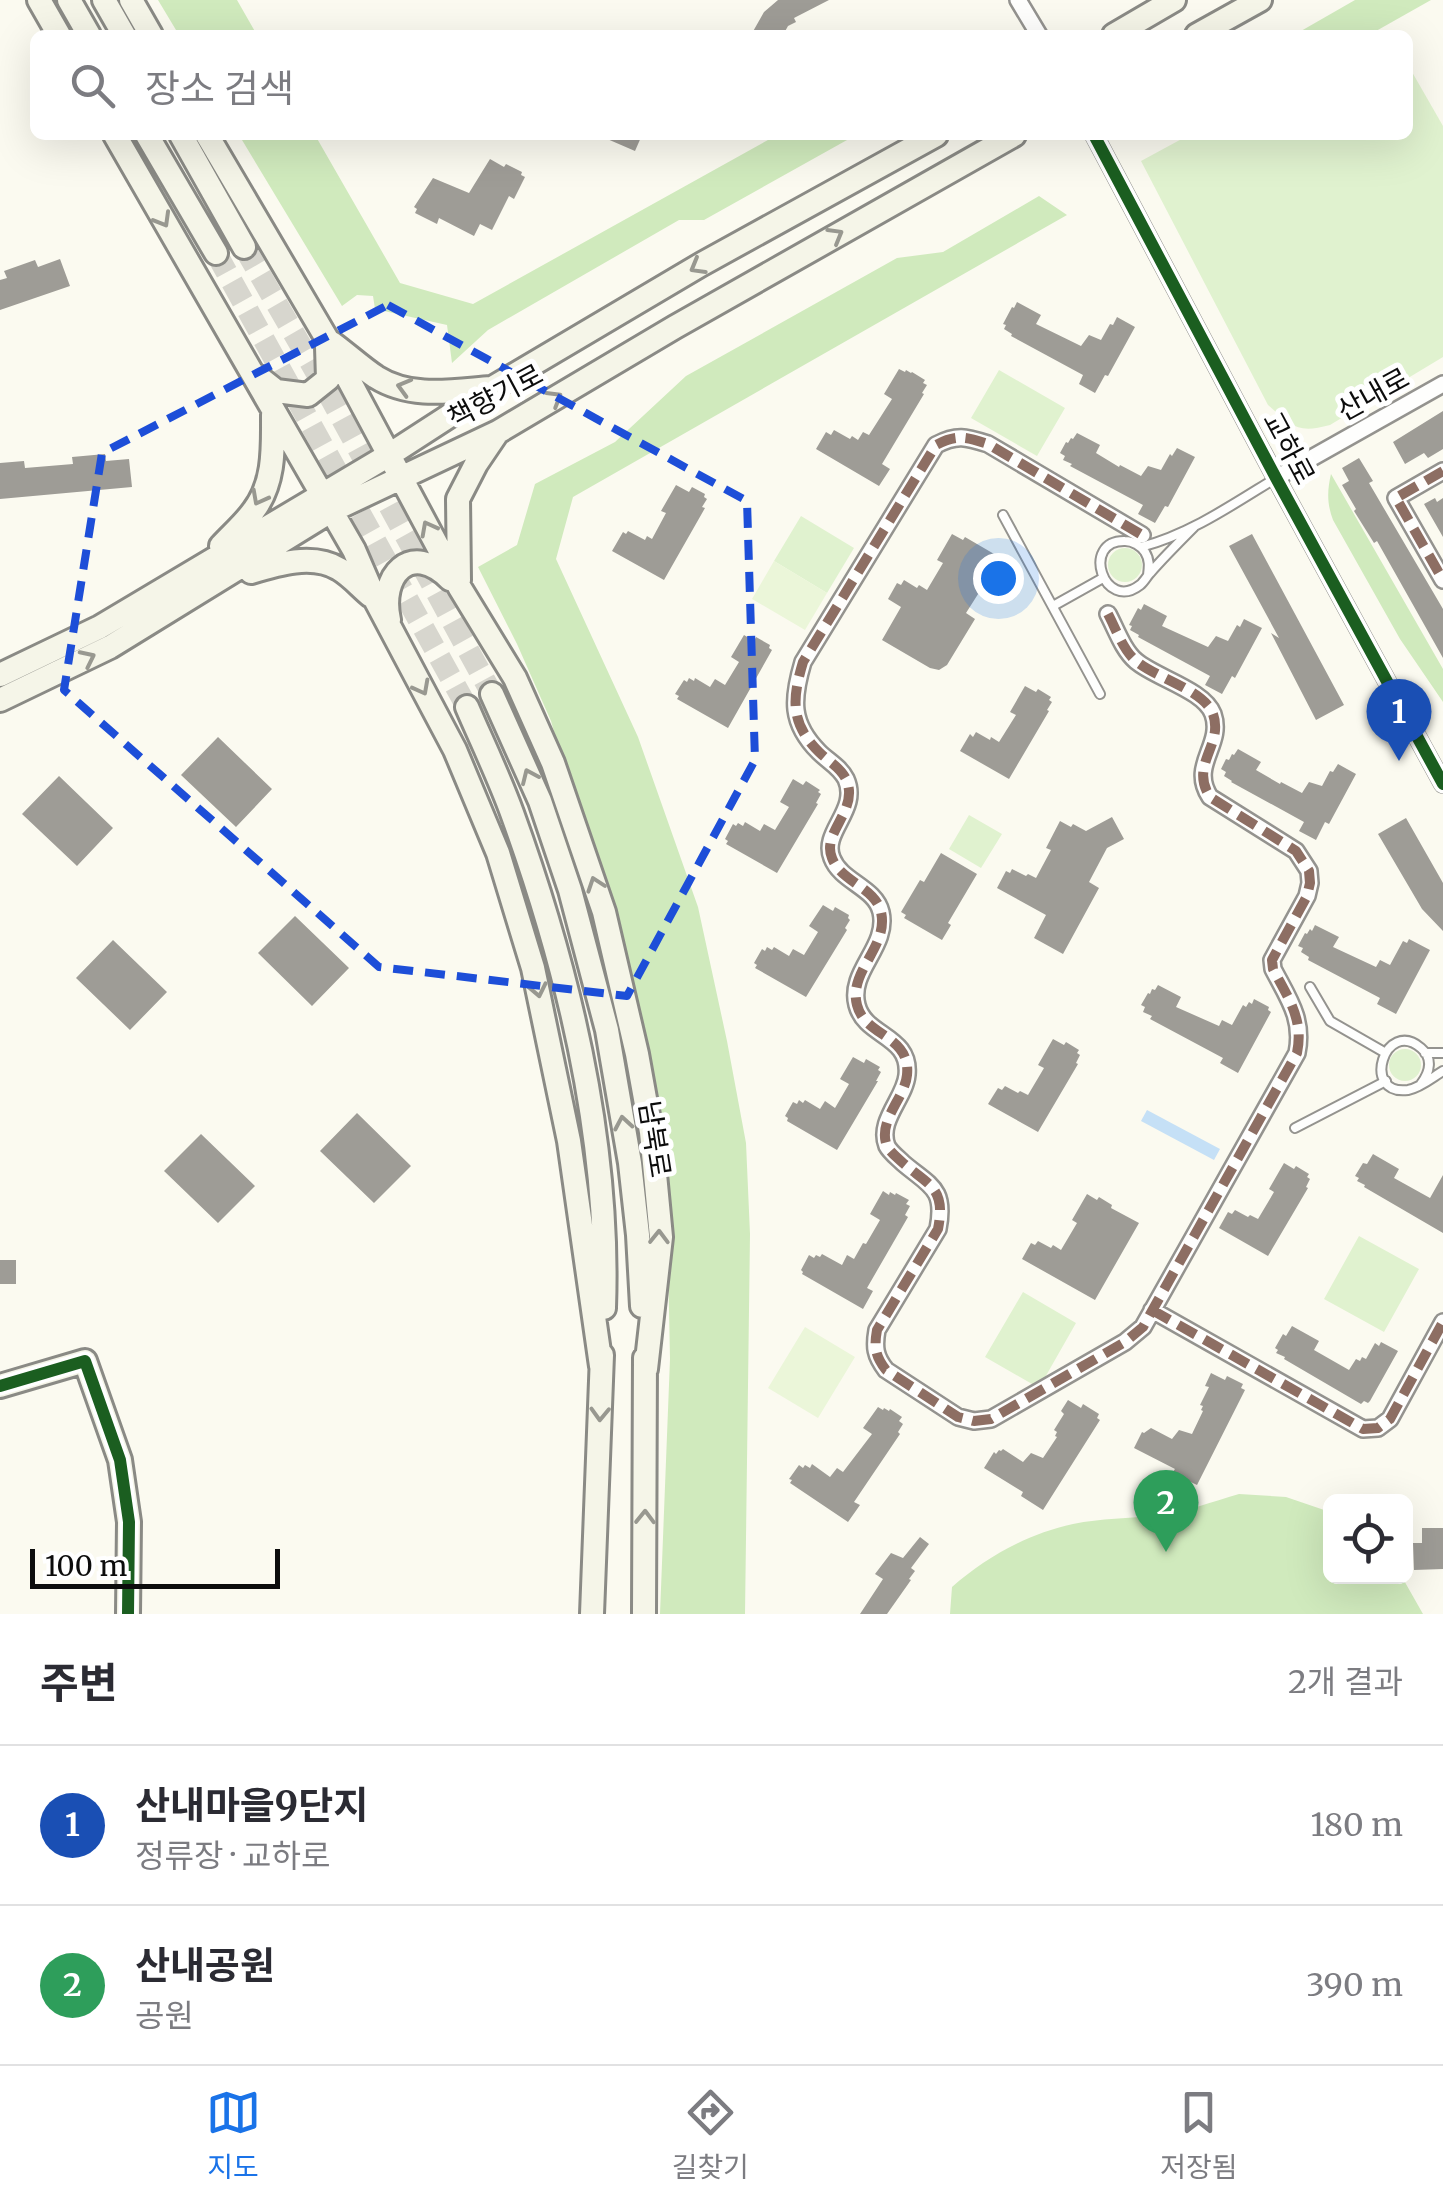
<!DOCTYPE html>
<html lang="ko">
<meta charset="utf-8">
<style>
:root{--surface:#fff;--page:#f7f7f7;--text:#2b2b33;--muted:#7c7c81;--line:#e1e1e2;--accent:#1a73e8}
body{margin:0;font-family:Merriweather,"Noto Sans KR",serif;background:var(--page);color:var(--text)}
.controls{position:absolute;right:30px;bottom:30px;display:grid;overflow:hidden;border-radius:15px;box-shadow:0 10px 40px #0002}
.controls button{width:90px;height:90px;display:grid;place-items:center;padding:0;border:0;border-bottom:2px solid var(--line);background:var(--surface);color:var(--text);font:50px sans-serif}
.scale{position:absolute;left:30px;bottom:25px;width:250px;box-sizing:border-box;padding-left:10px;border:5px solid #0c0c0c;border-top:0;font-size:28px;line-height:35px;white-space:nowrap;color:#0c0c0c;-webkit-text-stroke:8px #fff;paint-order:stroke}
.you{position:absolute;left:998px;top:578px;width:35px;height:35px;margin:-25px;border:8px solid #fff;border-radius:50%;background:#1a73e8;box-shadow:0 0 0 15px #1a73e833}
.badge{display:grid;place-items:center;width:65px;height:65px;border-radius:50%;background:var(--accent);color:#fff;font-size:32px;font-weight:700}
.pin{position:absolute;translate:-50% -82px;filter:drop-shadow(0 2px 5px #0008)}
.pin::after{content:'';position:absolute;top:52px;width:35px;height:30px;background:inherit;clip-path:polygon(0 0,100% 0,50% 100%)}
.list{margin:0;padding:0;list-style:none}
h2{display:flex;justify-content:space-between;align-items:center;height:130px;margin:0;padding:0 40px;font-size:42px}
h2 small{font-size:32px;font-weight:400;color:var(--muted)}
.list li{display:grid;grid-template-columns:65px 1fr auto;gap:30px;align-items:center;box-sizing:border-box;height:160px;padding:0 40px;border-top:2px solid var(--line)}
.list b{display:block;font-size:38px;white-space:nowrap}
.list p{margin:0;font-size:32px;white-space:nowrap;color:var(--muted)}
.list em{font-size:32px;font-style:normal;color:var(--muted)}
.icon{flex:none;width:55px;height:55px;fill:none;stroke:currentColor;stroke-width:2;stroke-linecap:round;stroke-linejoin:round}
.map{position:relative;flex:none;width:1443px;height:1614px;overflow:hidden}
.search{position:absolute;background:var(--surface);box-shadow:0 10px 40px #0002;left:30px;right:30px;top:30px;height:110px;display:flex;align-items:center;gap:25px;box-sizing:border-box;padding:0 35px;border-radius:15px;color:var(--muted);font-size:38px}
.sheet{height:450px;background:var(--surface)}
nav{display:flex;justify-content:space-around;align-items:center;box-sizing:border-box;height:140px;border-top:2px solid var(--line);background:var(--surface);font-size:28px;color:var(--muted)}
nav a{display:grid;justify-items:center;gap:5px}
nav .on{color:var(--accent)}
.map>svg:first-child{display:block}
.green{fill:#e0f2cf}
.forest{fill:#d0eabd}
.pitch{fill:#ebf6d9}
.water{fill:#c5e0f6}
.building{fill:#9e9c96}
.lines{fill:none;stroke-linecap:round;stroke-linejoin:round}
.secondary-tunnel{stroke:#d7d6ce;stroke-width:22;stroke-dasharray:22 11;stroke-linecap:butt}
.lane-casing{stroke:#94938f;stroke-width:12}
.street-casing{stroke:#94938f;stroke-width:20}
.secondary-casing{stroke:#8a8a85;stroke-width:28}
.lane{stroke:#fefefd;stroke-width:8}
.street{stroke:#fefefd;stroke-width:15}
.secondary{stroke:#f5f5e8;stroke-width:22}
.quiet{stroke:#8d6e63;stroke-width:10;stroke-dasharray:20 10;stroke-linecap:butt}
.cycleway-casing{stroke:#fff;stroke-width:19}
.cycleway{stroke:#1b5e20;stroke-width:12}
.oneway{stroke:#989890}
.marked{fill:none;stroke:#1d4ed8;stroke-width:8;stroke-dasharray:20 12;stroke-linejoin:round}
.labels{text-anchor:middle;stroke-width:10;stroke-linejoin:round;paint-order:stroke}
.street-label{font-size:28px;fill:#0c0c0c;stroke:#fff}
</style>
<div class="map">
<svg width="1443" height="1614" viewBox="0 0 1443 1614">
<rect width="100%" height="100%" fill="#fbfaf0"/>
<path class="green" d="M1408,65L1443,126V357L1330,425C1297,434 1292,426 1268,405L1141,161L1189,135H1408Z
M999,370L1065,408L1037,456L971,418Z
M801,516L854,548L827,593L774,561Z
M1108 565a17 17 0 1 1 34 0a17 17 0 1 1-34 0Z
M969,815L1002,834L981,868L949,849Z
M1389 1065a16 16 0 1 1 32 0a16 16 0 1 1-32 0Z
M1359,1236L1419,1269L1384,1332L1324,1299Z
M1023,1292L1076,1323L1039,1388L985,1357Z"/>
<path class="forest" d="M158,0H237L257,35H179Z
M1355,0H1431L1369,35H1294Z
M239,135H315L400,283L473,304L777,135H856L704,220H679L488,330L452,363L447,325L375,309L373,296L357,295L342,306Z
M1039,196L1067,215L573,497L556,559L638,737L698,907L727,1041L746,1143L750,1234L745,1614H660L670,1359L668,1260L648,1056L632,981L613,916L568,781L551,721L517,644L478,567L517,545L535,484L615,442L686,376L897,258L943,252Z
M1331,474L1443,669V702L1400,639L1333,520C1327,504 1327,491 1331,474Z
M1239,1494L1286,1497L1330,1512V1576L1402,1577L1423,1614H950L952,1587C986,1557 1027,1534 1073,1524C1101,1518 1129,1519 1157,1515C1185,1512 1212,1502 1239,1494Z"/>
<path class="pitch" d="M774,561L827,593L805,630L752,599Z
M805,1327L855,1357L818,1418L768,1388Z"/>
<path class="water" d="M1147,1110L1220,1149L1214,1160L1141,1121Z"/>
<path class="building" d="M778,0H829L794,18L796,22L788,26L783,35H751L764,12Z
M598,135H642L635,151Z
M490,159L504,167L506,164L522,172L521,175L525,177L514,199L509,196L492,230L480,224L474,236L439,218L437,224L415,213L417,209L414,207L433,178L469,193Z
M60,259L70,286L0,310V280L7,278L4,271L35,260L38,267Z
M1017,302L1041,315L1036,324L1081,346L1089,335L1101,340L1110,324L1113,325L1117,317L1135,327L1108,376L1105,375L1095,393L1079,384L1083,375L1011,336L1012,334L1004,329L1006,325L1003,324L1012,307L1014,308Z
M899,369L905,372L906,370L911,373L912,372L925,380L923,383L927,385L922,393L924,394L882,464L890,469L879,486L816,449L826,432L831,435L834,430L850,439L852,436L858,440L863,432L869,435L892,399L884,394Z
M1443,411V449L1428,458L1424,453L1405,464L1393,442Z
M1077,433L1100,445L1096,453L1119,467L1120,465L1141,476L1148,466L1161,470L1170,454L1172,456L1177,448L1195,457L1168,507L1165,506L1155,523L1138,514L1143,505L1070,466L1072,464L1063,460L1065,456L1060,453L1066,442L1068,443L1071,438L1073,439Z
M105,454L106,461L129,459L132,487L0,499V463L24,461L25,468L73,464L72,457Z
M1359,458L1373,481L1369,483L1443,609V658L1377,541L1374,543L1354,511L1356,509L1342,485L1349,481L1342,468Z
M676,485L689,492L692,487L705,494L704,497L707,499L702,507L705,508L664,580L612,551L623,532L626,534L628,531L645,540L647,536L652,539L666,513L661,511Z
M1435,498L1437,502L1443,498V537L1424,504Z
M952,534L963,540L965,537L1001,558L966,613L975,619L947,665L939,670L930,668L882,640L901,607L888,599L897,583L901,585L904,580L917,588L919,585L927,590L943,563L937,560Z
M1252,534L1344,705L1316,720L1271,633L1279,638L1229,546Z
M1144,604L1167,616L1162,626L1208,647L1216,636L1228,641L1237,625L1240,627L1244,619L1262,628L1235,678L1232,676L1222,694L1205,685L1210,676L1138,637L1139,635L1130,630L1132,626L1129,625L1138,608L1141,610Z
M744,635L754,641L756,637L770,645L769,648L772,650L728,728L677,699L679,696L675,694L684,680L687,682L689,678L694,681L695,678L710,687L715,679L725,685L739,662L731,657Z
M1025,686L1036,692L1038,689L1051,697L1049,700L1052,702L1047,710L1049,711L1009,779L960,751L970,734L973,737L976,732L990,740L991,737L999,742L1016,715L1010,712Z
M218,737L272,789L236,827L181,775Z
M1238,749L1261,762L1256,770L1280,784L1281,782L1302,793L1309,782L1322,786L1330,771L1333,772L1338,764L1356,774L1329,824L1325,822L1316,840L1299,831L1304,822L1231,782L1232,781L1224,776L1226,772L1221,769L1226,759L1229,760L1232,754L1234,755Z
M59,776L113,828L77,866L22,814Z
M793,779L803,785L806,781L820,790L818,792L821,794L816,803L818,804L777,873L726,844L728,841L725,839L733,824L736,826L738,823L743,826L745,822L760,831L764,824L775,830L789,807L780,802Z
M1112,817L1124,839L1107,848L1089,882L1099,888L1063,954L1034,938L1046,915L997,888L1006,871L1010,873L1012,869L1026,876L1028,874L1036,878L1051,850L1046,848L1060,821L1071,827L1073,824L1086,831Z
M1406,818L1443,883V931L1422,909L1378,834Z
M941,853L977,874L948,923L951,925L942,940L904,918L906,915L901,912L920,880L924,882Z
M823,905L833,911L835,907L849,915L848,918L850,920L845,928L847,930L806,997L755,968L757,965L754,963L762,949L765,951L767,947L772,950L774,947L789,956L793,949L804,955L818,932L809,926Z
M295,916L349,968L312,1006L258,953Z
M1315,925L1339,937L1333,947L1376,967L1380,960L1390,965L1403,941L1407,943L1409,939L1430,950L1396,1014L1377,1004L1380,998L1308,960L1309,957L1301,952L1303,948L1298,946L1305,933L1307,934L1310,929L1312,931Z
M113,940L167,992L130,1030L76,978Z
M1158,985L1181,997L1176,1007L1219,1026L1222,1020L1232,1025L1243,1005L1246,1007L1249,1002L1252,1004L1254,999L1269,1007L1268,1010L1271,1012L1238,1073L1220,1063L1223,1058L1150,1019L1152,1016L1143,1012L1145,1007L1141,1005L1148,993L1150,994L1152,989L1155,990Z
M1053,1039L1064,1045L1066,1042L1079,1050L1077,1053L1080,1055L1076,1063L1078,1064L1038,1132L988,1104L998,1088L1002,1090L1005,1086L1018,1093L1020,1091L1028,1095L1044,1068L1038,1065Z
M853,1057L864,1063L866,1059L880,1067L878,1070L881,1072L876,1081H878L837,1150L787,1121L788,1118L785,1116L793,1102L797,1104L799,1100L803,1103L805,1100L820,1109L825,1101L835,1108L849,1084L840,1079Z
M357,1113L411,1166L374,1203L320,1151Z
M201,1134L255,1186L218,1223L164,1171Z
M1373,1154L1399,1169L1394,1178L1430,1198L1443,1175V1233L1364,1187L1365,1185L1357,1181L1359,1178L1355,1176L1363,1163L1367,1164Z
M1284,1163L1294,1169L1296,1166L1309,1174L1307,1177L1310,1179L1306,1187L1308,1188L1268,1256L1219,1228L1228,1212L1232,1214L1235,1210L1248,1217L1250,1215L1258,1219L1274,1192L1269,1189Z
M883,1191L889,1195L890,1192L895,1195L896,1193L909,1200L906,1204L910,1206L905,1215L908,1217L867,1288L873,1291L863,1309L802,1274L803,1272L801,1270L809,1255L814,1258L816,1255L820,1257L822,1254L842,1265L847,1255L854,1259L863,1243L866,1244L880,1220L870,1214Z
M1087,1194L1097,1200L1099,1197L1112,1205L1111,1208L1139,1223L1095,1300L1022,1259L1031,1243L1035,1245L1038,1241L1051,1248L1053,1245L1061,1250L1077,1223L1072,1220Z
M0,1260H16V1284H0Z
M1292,1326L1319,1341L1314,1350L1349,1370L1356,1359L1360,1361L1362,1357L1366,1359L1375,1343L1379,1346L1381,1342L1398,1351L1370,1401L1368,1403L1364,1401L1361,1404L1284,1359L1285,1357L1276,1353L1278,1350L1275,1348L1283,1334L1286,1336Z
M1211,1373L1225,1380L1227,1376L1243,1384L1241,1388L1245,1390L1197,1485L1172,1473L1175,1469L1134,1448L1142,1432L1144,1433L1151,1428L1172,1439L1179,1430L1192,1434L1203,1411L1201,1410L1203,1406L1200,1405L1209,1387L1205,1386Z
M1068,1400L1081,1408L1083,1404L1099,1414L1097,1418L1100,1420L1043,1510L1021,1496L1023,1492L984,1468L994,1452L996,1454L999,1450L1001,1451L1003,1449L1023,1462L1031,1453L1043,1458L1057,1437L1055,1436L1057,1432L1054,1430L1064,1414L1061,1411Z
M878,1407L883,1410L884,1408L889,1411L890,1409L902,1417L899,1421L903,1424L898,1432L900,1434L854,1502L860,1505L848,1522L790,1483L792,1480L789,1479L799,1465L803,1468L805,1465L810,1468L812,1464L830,1477L837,1468L843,1472L872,1434L863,1428Z
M1422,1528H1443V1569L1414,1570L1413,1543H1422Z
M920,1537L929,1544L911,1568L915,1571L909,1579L911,1580L887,1614H860L883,1579L875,1574L891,1553L903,1558Z"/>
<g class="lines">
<path class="secondary-tunnel" d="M244,247L323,384L492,694
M216,253L467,707"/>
<defs>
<path id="lane" d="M1003,515L1100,694
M1141,547C1190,534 1232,505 1276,478
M1148,575C1149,567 1150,560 1145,552C1141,546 1133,541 1125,541C1080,540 1104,613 1140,585C1144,582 1147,576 1150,573C1164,557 1179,542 1194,527
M1053,606L1103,578
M1310,987L1330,1021L1384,1052
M1425,1053H1443
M1421,1084C1430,1072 1433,1058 1421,1048C1385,1017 1360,1096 1408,1090C1420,1088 1433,1077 1443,1071
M1295,1128L1386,1081"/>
<path id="street" d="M1018,0L1039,35
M1094,135L1276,478L1443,784
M1443,471L1396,498L1443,580
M1276,478L1443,384
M1108,614C1116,629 1123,650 1136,661C1156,678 1204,690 1213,714C1224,745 1189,765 1210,797L1296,851L1309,871L1310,883L1307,896L1272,960L1273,969C1288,998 1304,1019 1297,1053L1143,1327L1125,1342L991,1419L974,1421L958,1417L886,1370C875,1356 874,1347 877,1330L938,1229C946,1188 930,1186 903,1163C898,1158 890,1152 887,1146C877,1121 905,1098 907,1075C911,1035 865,1037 857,1005C848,971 889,947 881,912C875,887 841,882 832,858C821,832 860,810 846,779C840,767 828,761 819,752C790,723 792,699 803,662L936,445C957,434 966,437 988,444L1142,535
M1152,1310L1363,1429L1378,1428L1390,1419L1443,1322"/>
<path id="secondary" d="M39,0L59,35
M69,0L89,35
M104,0L124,35
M131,0L151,35
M1114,35L1174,0
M1197,35L1260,0
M115,135L354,550L376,601L455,750L498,853L533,968L569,1141L601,1366
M147,135L216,253
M181,135L244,247
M207,135L327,339L460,588L515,678L553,763L604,912L637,1054L651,1132L661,1237L646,1369
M332,343C347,354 361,367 376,377C411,399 452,391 491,388
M257,376L276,391L308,395L328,379L327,347
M221,546C232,534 245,523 254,510C275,482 273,447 273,415
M251,572C277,564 313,553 339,569C351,576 361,588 371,596
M459,580L458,499L476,464L497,433
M389,620C379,576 410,540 450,579
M0,675L100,627L389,455L494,387L702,264L936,135
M492,694L540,801L570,890L607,1030L630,1163L638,1235L642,1306
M0,700L110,647L331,511L498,432L675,327L1014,135
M467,707C482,742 499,777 512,813C569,970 610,1140 604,1308
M0,1386L85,1361L120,1460L129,1522L128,1614
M592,1614L602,1355
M644,1614L645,1358"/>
</defs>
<use href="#lane" class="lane-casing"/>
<use href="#street" class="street-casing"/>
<use href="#secondary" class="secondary-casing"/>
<use href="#lane" class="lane"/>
<use href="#street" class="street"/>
<use href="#secondary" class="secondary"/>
<path class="quiet" d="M1443,471L1396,498L1443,580
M1108,614C1116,629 1123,650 1136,661C1156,678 1204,690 1213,714C1224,745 1189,765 1210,797L1296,851L1309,871L1310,883L1307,896L1272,960L1273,969C1288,998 1304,1019 1297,1053L1143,1327L1125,1342L991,1419L974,1421L958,1417L886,1370C875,1356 874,1347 877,1330L938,1229C946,1188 930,1186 903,1163C898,1158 890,1152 887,1146C877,1121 905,1098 907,1075C911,1035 865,1037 857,1005C848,971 889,947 881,912C875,887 841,882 832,858C821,832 860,810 846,779C840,767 828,761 819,752C790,723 792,699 803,662L936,445C957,434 966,437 988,444L1142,535
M1152,1310L1363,1429L1378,1428L1390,1419L1443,1322"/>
<defs>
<path id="cycleway" d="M1094,135L1276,478L1443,784
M0,1386L85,1361L120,1460L129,1522L128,1614"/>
</defs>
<use href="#cycleway" class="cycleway-casing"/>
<use href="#cycleway" class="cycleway"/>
</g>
<defs><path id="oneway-chevron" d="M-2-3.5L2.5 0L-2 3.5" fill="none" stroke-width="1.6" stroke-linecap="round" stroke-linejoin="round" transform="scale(2.5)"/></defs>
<g class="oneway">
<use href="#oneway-chevron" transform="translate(163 220) rotate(60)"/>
<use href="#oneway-chevron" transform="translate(836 235) rotate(-30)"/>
<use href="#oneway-chevron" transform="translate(697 267) rotate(150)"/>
<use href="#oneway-chevron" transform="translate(404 387) rotate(-164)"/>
<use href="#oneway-chevron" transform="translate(555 398) rotate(-31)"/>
<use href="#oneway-chevron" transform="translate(259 498) rotate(118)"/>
<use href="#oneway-chevron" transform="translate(428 528) rotate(-118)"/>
<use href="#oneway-chevron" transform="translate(88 658) rotate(-26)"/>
<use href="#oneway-chevron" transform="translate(422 688) rotate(62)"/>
<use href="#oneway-chevron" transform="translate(529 776) rotate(-114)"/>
<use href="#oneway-chevron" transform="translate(595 884) rotate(-109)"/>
<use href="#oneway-chevron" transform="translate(538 990) rotate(78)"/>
<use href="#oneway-chevron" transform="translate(623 1123) rotate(-100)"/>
<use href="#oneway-chevron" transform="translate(659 1237) rotate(-89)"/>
<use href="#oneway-chevron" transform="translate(600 1414) rotate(92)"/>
<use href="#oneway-chevron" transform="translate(645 1517) rotate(-89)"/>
</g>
<path class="marked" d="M388,305L747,501L755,760L627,996L379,967L64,690L102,453Z"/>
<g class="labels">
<g class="street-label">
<text transform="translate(1373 394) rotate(-29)" y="10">산내로</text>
<text transform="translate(495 396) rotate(-28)" y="10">책향기로</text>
<text transform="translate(1289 448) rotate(62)" y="10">교하로</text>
<text transform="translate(655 1139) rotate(81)" y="10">남북로</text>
</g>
</g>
</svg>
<div class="controls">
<button><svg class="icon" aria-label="locate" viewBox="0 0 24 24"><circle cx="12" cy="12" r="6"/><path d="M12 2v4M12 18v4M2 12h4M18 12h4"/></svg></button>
</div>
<div class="scale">100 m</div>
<div class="you"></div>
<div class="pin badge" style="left:1399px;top:761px;background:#1a4fb4">1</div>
<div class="pin badge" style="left:1166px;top:1552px;background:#2e9e5b">2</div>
<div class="search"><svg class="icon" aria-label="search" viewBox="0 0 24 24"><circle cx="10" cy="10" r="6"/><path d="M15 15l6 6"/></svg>장소 검색</div>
</div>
<section class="sheet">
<h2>주변<small>2개 결과</small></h2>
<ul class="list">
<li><span class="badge" style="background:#1a4fb4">1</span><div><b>산내마을9단지</b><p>정류장 · 교하로</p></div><em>180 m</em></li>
<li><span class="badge" style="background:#2e9e5b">2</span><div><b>산내공원</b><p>공원</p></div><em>390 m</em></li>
</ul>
</section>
<nav>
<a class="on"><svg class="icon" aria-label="map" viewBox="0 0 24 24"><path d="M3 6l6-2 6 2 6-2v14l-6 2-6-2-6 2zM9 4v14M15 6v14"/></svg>지도</a>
<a><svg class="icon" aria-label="directions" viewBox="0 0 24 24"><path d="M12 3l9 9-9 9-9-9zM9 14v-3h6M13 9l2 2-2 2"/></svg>길찾기</a>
<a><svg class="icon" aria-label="saved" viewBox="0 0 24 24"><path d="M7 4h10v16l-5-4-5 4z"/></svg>저장됨</a>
</nav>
